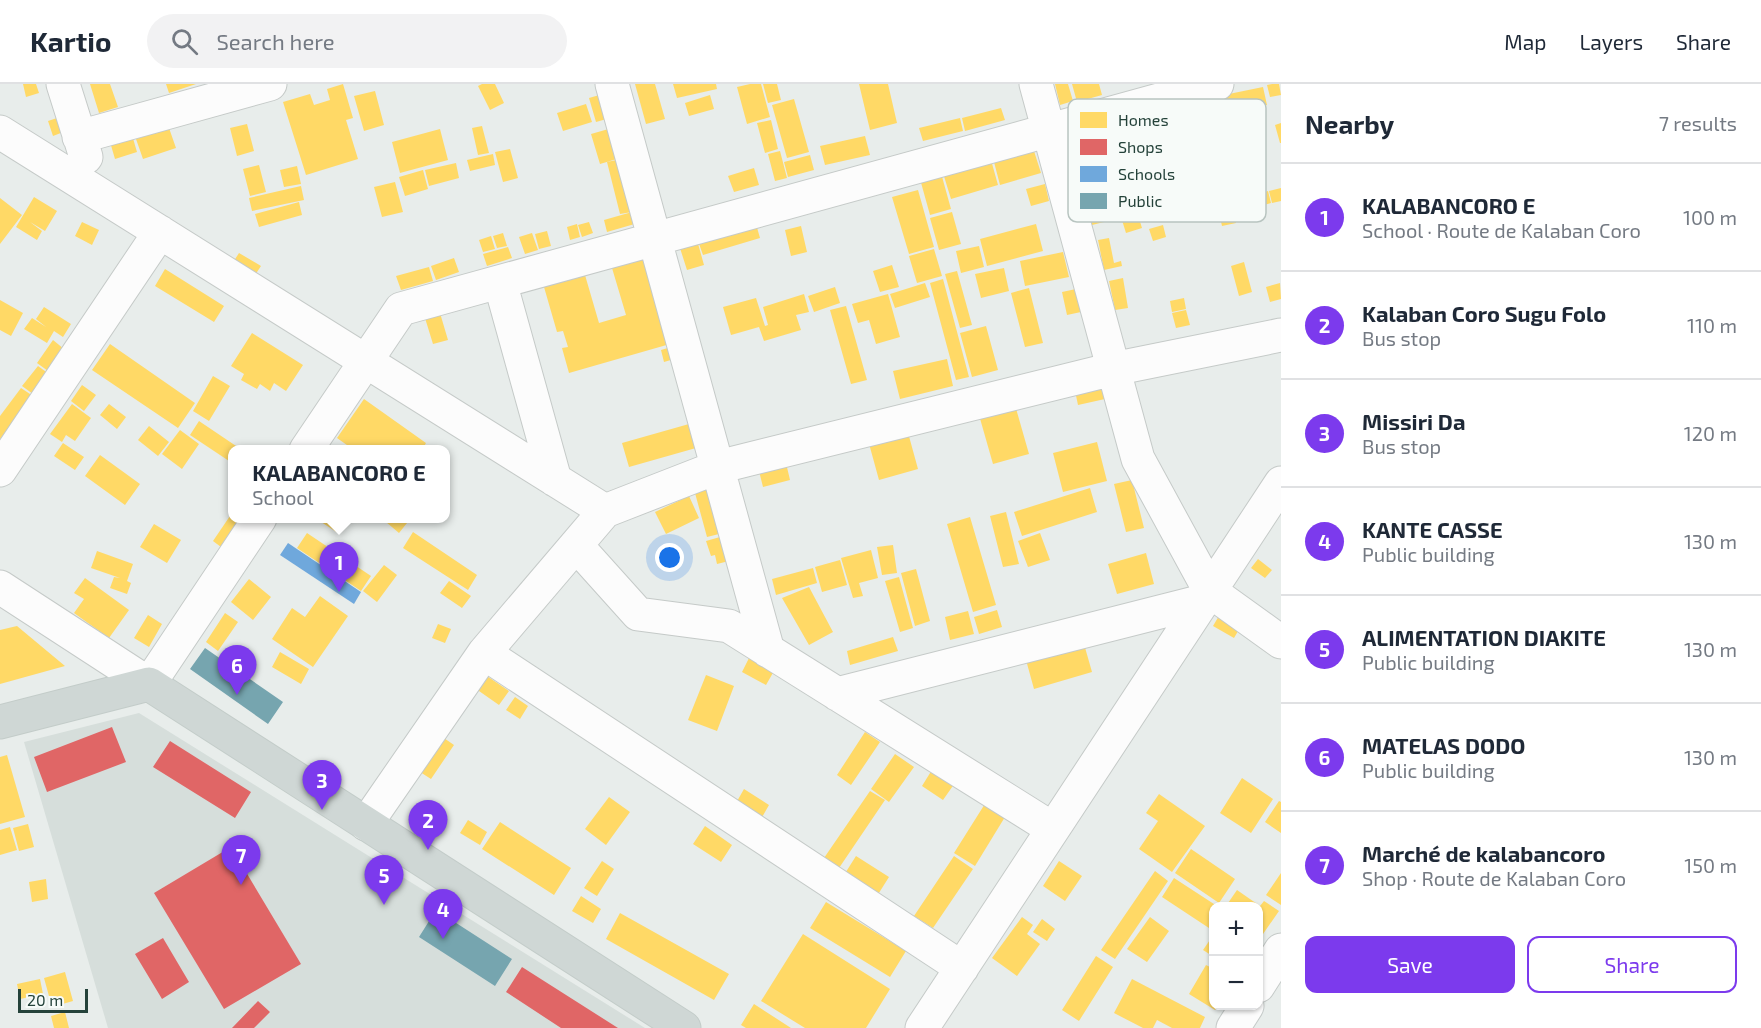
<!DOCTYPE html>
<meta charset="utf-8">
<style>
:root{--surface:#fff;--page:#f2f2f3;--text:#1f2937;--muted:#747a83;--line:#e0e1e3;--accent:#7c3aed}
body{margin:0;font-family:"Exo 2",sans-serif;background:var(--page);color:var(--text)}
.controls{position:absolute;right:18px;bottom:18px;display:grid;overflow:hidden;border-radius:12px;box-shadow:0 2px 4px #0004}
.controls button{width:54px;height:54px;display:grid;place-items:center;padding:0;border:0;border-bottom:2px solid var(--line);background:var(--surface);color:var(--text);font:30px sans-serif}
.scale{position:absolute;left:18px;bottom:15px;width:70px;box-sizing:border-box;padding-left:6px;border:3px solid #24423a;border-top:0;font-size:16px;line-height:21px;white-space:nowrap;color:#24423a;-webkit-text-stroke:4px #f7fbf9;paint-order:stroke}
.you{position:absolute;left:670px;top:474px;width:21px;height:21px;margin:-15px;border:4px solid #fff;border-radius:50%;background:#1a73e8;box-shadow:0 0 0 9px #1a73e833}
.badge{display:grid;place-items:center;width:39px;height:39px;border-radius:50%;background:var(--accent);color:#fff;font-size:20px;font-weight:700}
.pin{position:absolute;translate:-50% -50px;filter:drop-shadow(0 2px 3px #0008)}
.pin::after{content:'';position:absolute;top:32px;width:21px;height:18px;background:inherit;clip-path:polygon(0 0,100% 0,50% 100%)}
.popup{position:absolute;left:228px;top:361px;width:222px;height:78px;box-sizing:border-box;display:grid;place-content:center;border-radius:12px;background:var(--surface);filter:drop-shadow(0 2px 4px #0005);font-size:20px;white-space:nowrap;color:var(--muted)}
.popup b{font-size:22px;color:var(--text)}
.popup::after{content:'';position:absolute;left:50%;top:100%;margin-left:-12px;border:12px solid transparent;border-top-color:var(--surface)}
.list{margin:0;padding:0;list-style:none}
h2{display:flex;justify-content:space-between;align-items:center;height:78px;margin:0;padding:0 24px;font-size:26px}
h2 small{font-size:20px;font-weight:400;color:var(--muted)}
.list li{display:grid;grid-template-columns:39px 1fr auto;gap:18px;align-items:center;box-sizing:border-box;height:108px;padding:0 24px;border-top:2px solid var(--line)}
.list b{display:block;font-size:22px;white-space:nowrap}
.list p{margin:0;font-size:20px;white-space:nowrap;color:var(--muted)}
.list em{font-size:20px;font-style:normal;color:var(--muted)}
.actions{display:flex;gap:12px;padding:18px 24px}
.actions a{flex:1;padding:14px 0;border:2px solid var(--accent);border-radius:12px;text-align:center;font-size:21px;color:var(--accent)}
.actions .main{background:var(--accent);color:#fff}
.icon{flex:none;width:33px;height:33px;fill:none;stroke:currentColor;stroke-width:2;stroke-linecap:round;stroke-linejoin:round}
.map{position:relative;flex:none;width:1281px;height:944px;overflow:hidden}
header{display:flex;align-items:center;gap:36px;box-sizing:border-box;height:84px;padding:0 30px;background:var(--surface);border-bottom:2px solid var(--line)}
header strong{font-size:28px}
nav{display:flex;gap:33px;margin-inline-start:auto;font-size:21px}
.search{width:420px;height:54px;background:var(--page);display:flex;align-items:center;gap:15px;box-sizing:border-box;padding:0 21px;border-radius:33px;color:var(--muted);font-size:22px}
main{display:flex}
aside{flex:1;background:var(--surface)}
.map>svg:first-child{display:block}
.built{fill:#d6dedb}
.homes{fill:#ffd966}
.shops{fill:#e06666}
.schools{fill:#6fa8dc}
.public{fill:#76a5af}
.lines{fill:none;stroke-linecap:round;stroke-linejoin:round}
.minor-casing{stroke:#c5cac8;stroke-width:35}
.major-casing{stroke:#c3ccc9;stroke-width:35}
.minor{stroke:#fcfcfc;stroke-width:33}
.major{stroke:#cfd7d5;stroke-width:33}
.key{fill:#f7fbf9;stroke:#b8c4c0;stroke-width:1.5}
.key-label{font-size:16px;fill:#24423a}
</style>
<header>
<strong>Kartio</strong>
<div class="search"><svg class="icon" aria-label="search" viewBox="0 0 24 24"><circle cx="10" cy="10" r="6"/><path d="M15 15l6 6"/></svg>Search here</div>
<nav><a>Map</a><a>Layers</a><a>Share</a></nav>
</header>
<main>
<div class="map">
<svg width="1281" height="944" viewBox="0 0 1281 944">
<rect width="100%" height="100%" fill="#e8edeb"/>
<path class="built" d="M139,629L645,944H108L24,658Z"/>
<path class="homes" d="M23,0H36L39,9L26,13Z
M90,0H110L118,23L99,29Z
M166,0H196L169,9Z
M343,0L353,34L346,36L358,75L306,91L283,18L310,10L314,21L330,16L327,5Z
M482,0H495L504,19L490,26L478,2Z
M635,0H655L665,35L646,40Z
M673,0H716L717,5L677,14Z
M750,0H761L770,33L747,40L737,3Z
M763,0H777L781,16L768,19Z
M859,0H888L897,39L870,46Z
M1055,0H1068L1073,17L1060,21Z
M1072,0H1099L1102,11L1077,18Z
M1272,0H1279L1281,11L1270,13L1267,1Z
M1263,3L1267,21L1228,29L1224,11Z
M375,7L384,41L364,47L354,12Z
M603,10L610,34L596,38L589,14Z
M710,11L714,25L689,32L685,19Z
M1218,12L1246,105L1231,109L1227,95L1214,99L1190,20Z
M794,15L809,68L787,74L772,21Z
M586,20L592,38L563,47L557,29Z
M1001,24L1005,36L965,47L962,34Z
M1178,24L1181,37L1159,42L1156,28Z
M60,33L66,47L53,52L48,37Z
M960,34L963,47L923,57L919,44Z
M771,36L778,65L765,69L757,39Z
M1192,39L1197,55L1182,59L1178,42Z
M1281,39V59H1280L1275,41Z
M247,40L254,67L237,72L230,44Z
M1150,41L1154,58L1135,63L1131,45Z
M482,42L489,69L478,71L472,44Z
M169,44L176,64L143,75L136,55Z
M612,44L620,74L600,80L591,50Z
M440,45L448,76L400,89L392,58Z
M1106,45L1109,57L1089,62L1086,50Z
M132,51L137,68L115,75L110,58Z
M1083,51L1087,66L1072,70L1068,55Z
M865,52L870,71L825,81L820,62Z
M1197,57L1215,122L1201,126L1195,99L1184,102L1181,91L1190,88L1183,60Z
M510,65L518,94L503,98L495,68Z
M780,67L787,94L775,97L768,70Z
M1034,67L1041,89L1000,101L994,78Z
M493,70L495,81L470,87L467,76Z
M810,71L814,86L788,93L784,78Z
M621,75L638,139L607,148L604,136L632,128L620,130L607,78Z
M991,76L998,101L951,115L943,89Z
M456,79L459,94L429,102L425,86Z
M259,81L266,108L250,112L243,85Z
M297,82L301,100L284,103L280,86Z
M754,84L759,101L734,108L728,92Z
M423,86L428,105L405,112L399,93Z
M941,89L951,125L930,131L920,95Z
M395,98L403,128L382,133L374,103Z
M1045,100L1049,117L1031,122L1026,105Z
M301,102L304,116L252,127L249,114Z
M1281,104V117L1272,119L1269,107Z
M918,106L934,163L909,170L892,113Z
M1254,107L1260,130L1241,136L1234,113Z
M1268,107L1271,119L1261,122L1258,110Z
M34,113L57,127L45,147L30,138L42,147L37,156L16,143Z
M0,114L22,131L0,160Z
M1188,114L1193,128L1168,136L1164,120Z
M1133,115L1142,144L1126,149L1117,120Z
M1232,117L1236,139L1222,142L1217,120Z
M299,118L302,131L259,143L255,130Z
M1103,118L1108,137L1092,141L1087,122Z
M952,128L961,160L939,166L930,134Z
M82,138L99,146L92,161L75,152Z
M589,138L593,149L582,153L578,141Z
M577,140L580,153L570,156L567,143Z
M756,140L760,154L703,171L698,157Z
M1036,140L1043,167L987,182L980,155Z
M1163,141L1166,153L1153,157L1149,145Z
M801,142L807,168L791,172L785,146Z
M547,147L551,162L539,165L535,150Z
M503,149L507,162L497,164L493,152Z
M532,149L538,166L525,170L519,153Z
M491,152L495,165L483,168L479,156Z
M1109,154L1114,179L1121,177L1122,182L1104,186L1098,156Z
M697,156L704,181L687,186L679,161Z
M979,162L984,183L961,189L956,167Z
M508,163L512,174L487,182L483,170Z
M934,165L942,192L917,199L909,172Z
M1063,168L1069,193L1025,202L1020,177Z
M239,169L261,182L251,197L230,183Z
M454,174L459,188L436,196L431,182Z
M645,174L670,260L569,289L562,264L568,263L563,247L557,248L544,203L585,191L599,239L626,231L612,184Z
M1244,178L1252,208L1239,212L1231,182Z
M892,181L899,203L880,208L873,187Z
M429,183L433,197L401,206L396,192Z
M1004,184L1009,207L981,214L975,190Z
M165,185L224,222L214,238L155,202Z
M957,187L972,241L960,244L945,190Z
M1123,194L1128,224L1115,226L1109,197Z
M943,195L969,293L956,296L930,199Z
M925,199L930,213L895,224L890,210Z
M1280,199L1281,215L1270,218L1266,203Z
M835,203L840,219L814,228L808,212Z
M1029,204L1043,259L1025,263L1011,209Z
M1076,205L1081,228L1067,231L1062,208Z
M804,210L809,228L796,231L801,246L764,257L759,243L731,251L723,223L756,214L765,242L768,241L763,223Z
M888,210L900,253L876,260L869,236L858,239L852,220Z
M1184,214L1186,225L1172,228L1170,217Z
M0,216L23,229L11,252L0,246Z
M846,222L867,296L851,300L830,226Z
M44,223L71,240L63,253L54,247L47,259L24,245L32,234L46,243L36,235Z
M1186,226L1190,241L1176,244L1172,229Z
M440,229L448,256L433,260L425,234Z
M986,242L998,286L972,293L960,249Z
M252,249L303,281L286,307L274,299L270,307L260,300L257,305L241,296L244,290L231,282Z
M53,256L64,265L48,287L37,279Z
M110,260L195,319L178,344L92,286Z
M671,263L674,275L664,278L661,266Z
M947,275L953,302L900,315L893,287Z
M38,282L49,290L33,310L22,302Z
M213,292L230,302L209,337L193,327Z
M1100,296L1105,315L1078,321L1074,302Z
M82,301L96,311L84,327L71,317Z
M21,304L33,312L0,355V332Z
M1013,314L1029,370L993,380L977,324Z
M364,315L426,359L422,366H373L368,362L365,366H354L337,354Z
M72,320L91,334L75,357L66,351L62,358L50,350Z
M109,320L126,333L117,345L100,331Z
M199,337L242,366H232V379L190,351Z
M689,340L696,364L629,383L622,359Z
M149,342L169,358L158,372L138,356Z
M907,345L918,385L879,396L868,356Z
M180,346L199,360L182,385L162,370Z
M1097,358L1107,397L1063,408L1053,369Z
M63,359L84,373L75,386L54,372Z
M100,371L140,400L125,421L85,392Z
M786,379L790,396L763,403L759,387Z
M1132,396L1144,444L1126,448L1114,400Z
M714,404L727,448L707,453L695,409Z
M1090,404L1097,428L1022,452L1014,428Z
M689,412L699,434L666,450L655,428Z
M1006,428L1019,480L1003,483L990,432Z
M232,429V434H247L225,466L213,457Z
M970,433L996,521L973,528L947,440Z
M315,434H343L346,436L338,449Z
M389,434H411L399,449L386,438Z
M154,440L181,456L167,479L140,463Z
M413,448L477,491L468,506L403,464Z
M307,449L371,492L361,507L297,464Z
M1040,449L1050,476L1028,483L1018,457Z
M727,451L733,476L717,480L715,471L711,472L706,457Z
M893,461L897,489L882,491L877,463Z
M871,466L878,494L859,499L863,512L853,514L841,474Z
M97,467L133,480L127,497L131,499L127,510L110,504L114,493L120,494L91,484Z
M1146,469L1154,500L1117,510L1108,480Z
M1258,475L1272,486L1265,494L1251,484Z
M840,476L847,501L822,508L815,483Z
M384,481L397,491L377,518L363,507Z
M813,484L817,499L776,511L772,495Z
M916,485L930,537L915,542L901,489Z
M899,493L913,544L900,548L885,497Z
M85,494L129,526L109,554L74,529L84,515L74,509Z
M249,495L271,513L253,536L231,518Z
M449,497L471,512L462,524L440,509Z
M809,503L833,548L809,561L782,514Z
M320,512L348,532L313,583L272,555L292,524L305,533Z
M1223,525L1244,537L1234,554L1213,542Z
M997,526L1002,543L979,550L974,533Z
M968,527L974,550L950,556L945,533Z
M225,529L238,538L218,567L206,558Z
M148,531L162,540L149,563L134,554Z
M438,540L451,545L445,559L432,554Z
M17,542L65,582L0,600V546Z
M893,553L898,567L850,581L847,567Z
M1084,560L1092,588L1034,605L1026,576Z
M280,568L309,585L301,600L272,583Z
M749,574L774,587L766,601L742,588Z
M478,586L509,607L499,621L469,600Z
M706,591L734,602L717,647L688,636Z
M515,613L528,622L520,635L506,626Z
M865,648L880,658L851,701L837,691Z
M441,652L454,661L431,695L417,686Z
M895,670L914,683L889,718L871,705Z
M7,671L25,733L0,740V673Z
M935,681L957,696L943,716L922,702Z
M1242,694L1273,715L1251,749L1220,729Z
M744,705L769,721L761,735L736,719Z
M870,707L885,716L839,784L824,774Z
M1159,710L1205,742L1172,788L1139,765L1158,737L1146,729Z
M609,713L630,728L606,761L585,745Z
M988,715L1008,728L975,782L954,769Z
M1279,717L1281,718V749L1265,738Z
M468,736L487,748L480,761L460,749Z
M500,738L571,784L554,811L482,765Z
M28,740L34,763L19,767L13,744Z
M705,742L732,761L721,778L693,760Z
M10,743L17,766L0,771V746Z
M1191,765L1235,795L1219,819L1175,789Z
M856,772L889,793L877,812L844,791Z
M954,772L973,785L933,844L914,832Z
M602,777L614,785L597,812L584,804Z
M1059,777L1082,792L1065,817L1043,802Z
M1155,787L1168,797L1115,875L1101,866Z
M1281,789V821L1266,811Z
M1174,794L1217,822H1214V843L1212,846L1162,813Z
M46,795L48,815L32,818L29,798Z
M1237,806L1260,822L1264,817L1279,827L1263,850L1258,847L1260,822H1226Z
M581,812L601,825L593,839L572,827Z
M826,818L906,867L890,893L810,844Z
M620,829L729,890L714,916L606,855Z
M1022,833L1033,841L1027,850L1040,860L1017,892L992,874Z
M1150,833L1169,847L1147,878L1127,865Z
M1042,835L1055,845L1047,857L1033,848Z
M803,850L890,905L866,944H805L761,917Z
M1214,850V873L1203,866Z
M1096,872L1113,883L1079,937L1062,926Z
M1206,881L1214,885V922H1218L1215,926L1189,910Z
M65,888L73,917L52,923L44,894Z
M40,895L43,910L20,915L17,900Z
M1132,895L1205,933L1200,944H1172L1157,936L1153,944H1143L1114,929Z
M754,920L791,944H746L741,941Z
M65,928L69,944H54L51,932Z"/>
<path class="shops" d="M112,643L126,678L47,708L34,673Z
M170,657L251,708L235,734L153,683Z
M231,763L301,880L224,925L154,809Z
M163,854L189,898L162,915L135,870Z
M522,883L618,944H561L506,908Z
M258,917L270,928L254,944H232Z"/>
<path class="schools" d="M288,459L361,508L354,520L280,471Z"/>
<path class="public" d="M205,564L283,618L268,640L190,585Z
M436,826L512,875L495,902L419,853Z"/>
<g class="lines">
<defs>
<path id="minor" d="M63,0L86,73
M612,0L768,567
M1036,0L1138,375L1210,507L1281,558
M0,48L605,427
M79,53L270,0
M500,198L555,396
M306,366L401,225L1217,0
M0,386L160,148
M576,461L638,530L729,542L1053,745
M0,503L149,600L260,434
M484,569L962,884
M837,610L1203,517
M366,740L484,569L605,427L718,383L1113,285L1281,251
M1258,902L1281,866
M922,944L1281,399
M1233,944L1247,922"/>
<path id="major" d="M0,638L149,600L684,944"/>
</defs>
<use href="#minor" class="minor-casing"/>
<use href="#major" class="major-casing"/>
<use href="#minor" class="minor"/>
<use href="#major" class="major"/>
</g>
<rect x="1068" y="15" width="198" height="123" rx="9" class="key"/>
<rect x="1080" y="28" width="27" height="16" fill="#ffd966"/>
<rect x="1080" y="55" width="27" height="16" fill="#e06666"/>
<rect x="1080" y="82" width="27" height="16" fill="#6fa8dc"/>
<rect x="1080" y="109" width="27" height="16" fill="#76a5af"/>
<g class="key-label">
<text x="1118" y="42">Homes</text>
<text x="1118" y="69">Shops</text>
<text x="1118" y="96">Schools</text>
<text x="1118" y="123">Public</text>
</g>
</svg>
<div class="controls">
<button>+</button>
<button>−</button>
</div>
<div class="scale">20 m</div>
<div class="you"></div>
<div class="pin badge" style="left:339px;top:508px">1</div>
<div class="popup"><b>KALABANCORO E</b>School</div>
<div class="pin badge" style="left:428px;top:766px">2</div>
<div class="pin badge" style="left:322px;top:726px">3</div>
<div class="pin badge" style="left:443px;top:855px">4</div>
<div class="pin badge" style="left:384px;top:821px">5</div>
<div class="pin badge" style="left:237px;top:611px">6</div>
<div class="pin badge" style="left:241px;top:801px">7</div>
</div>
<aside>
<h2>Nearby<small>7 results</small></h2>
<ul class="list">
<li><span class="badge">1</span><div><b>KALABANCORO E</b><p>School · Route de Kalaban Coro</p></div><em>100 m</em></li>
<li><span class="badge">2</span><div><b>Kalaban Coro Sugu Folo</b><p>Bus stop</p></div><em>110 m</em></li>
<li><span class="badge">3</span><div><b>Missiri Da</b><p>Bus stop</p></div><em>120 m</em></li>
<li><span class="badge">4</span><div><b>KANTE CASSE</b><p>Public building</p></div><em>130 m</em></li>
<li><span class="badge">5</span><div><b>ALIMENTATION DIAKITE</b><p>Public building</p></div><em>130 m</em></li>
<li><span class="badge">6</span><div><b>MATELAS DODO</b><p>Public building</p></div><em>130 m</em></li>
<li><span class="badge">7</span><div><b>Marché de kalabancoro</b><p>Shop · Route de Kalaban Coro</p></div><em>150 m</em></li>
</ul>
<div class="actions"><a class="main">Save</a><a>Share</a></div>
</aside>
</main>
